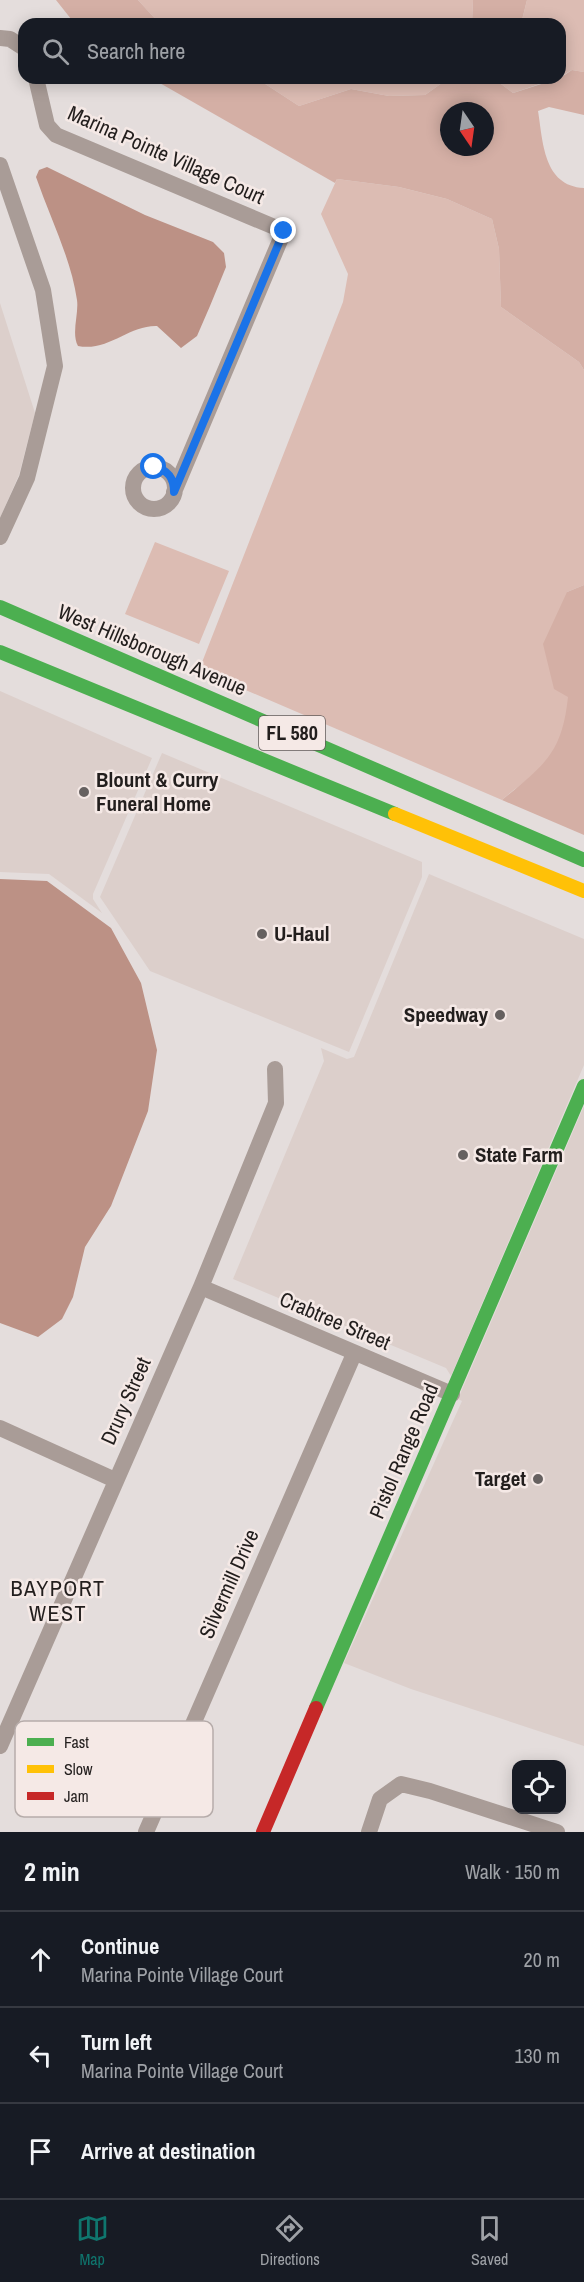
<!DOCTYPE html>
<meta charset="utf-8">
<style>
:root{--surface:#171b24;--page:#242831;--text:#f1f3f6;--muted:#9ea1a6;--line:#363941;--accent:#0f766e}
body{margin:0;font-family:"Archivo Narrow",sans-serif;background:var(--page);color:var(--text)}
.controls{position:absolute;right:18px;bottom:18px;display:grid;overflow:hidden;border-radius:12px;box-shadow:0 3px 15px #0003}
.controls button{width:54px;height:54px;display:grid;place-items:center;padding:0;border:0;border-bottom:2px solid var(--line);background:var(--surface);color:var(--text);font:30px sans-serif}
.compass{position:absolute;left:440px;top:102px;width:54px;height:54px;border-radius:50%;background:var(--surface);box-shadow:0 3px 15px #0003;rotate:167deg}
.stop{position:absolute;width:18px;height:18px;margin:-14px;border:4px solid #1a73e8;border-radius:50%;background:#fff}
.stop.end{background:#1a73e8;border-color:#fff;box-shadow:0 2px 6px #0008}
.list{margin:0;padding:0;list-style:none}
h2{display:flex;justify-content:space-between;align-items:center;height:78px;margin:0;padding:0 24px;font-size:26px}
h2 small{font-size:20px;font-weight:400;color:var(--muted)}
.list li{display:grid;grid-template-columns:39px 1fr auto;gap:18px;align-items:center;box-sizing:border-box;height:96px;padding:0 24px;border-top:2px solid var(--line)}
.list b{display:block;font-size:22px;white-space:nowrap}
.list p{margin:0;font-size:20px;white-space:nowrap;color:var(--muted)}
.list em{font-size:20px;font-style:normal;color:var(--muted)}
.icon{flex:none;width:33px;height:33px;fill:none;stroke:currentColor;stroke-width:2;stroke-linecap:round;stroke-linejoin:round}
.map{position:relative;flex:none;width:584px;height:1832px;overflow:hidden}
.search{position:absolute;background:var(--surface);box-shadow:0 3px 15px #0003;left:18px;right:18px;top:18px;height:66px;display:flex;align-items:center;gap:15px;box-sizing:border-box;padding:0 21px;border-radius:18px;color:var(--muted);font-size:22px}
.sheet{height:366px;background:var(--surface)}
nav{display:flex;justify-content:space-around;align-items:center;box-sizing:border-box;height:84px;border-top:2px solid var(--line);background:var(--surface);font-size:16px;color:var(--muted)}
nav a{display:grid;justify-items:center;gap:3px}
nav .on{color:var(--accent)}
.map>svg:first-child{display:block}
.built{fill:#dccfcb}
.green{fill:#dcbcb3}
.forest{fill:#d4afa5;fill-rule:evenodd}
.water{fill:#bc9185}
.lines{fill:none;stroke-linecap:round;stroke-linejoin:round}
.street{stroke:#a99c97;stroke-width:16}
.fast{stroke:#4caf50;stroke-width:14}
.slow{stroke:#ffc107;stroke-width:14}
.jam{stroke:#c62828;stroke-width:14}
.route{stroke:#1a73e8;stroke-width:8}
.poi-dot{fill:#666160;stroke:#f5e9e6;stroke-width:2}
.labels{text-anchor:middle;stroke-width:5;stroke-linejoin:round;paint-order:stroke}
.shield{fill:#f5e9e6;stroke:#615b59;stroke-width:1.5}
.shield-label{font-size:20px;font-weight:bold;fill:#221e1d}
.street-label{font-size:21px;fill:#221e1d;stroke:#f5e9e6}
.poi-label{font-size:21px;font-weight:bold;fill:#221e1d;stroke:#f5e9e6;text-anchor:start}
.neighbourhood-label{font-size:22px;letter-spacing:1.5px;fill:#221e1d;stroke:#f5e9e6}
.key{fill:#f5e9e6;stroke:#b6acaa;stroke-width:1.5}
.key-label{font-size:16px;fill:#221e1d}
</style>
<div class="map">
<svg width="584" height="1832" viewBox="0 0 584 1832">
<rect width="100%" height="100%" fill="#e4dddc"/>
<path class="built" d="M0,303L35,413L19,475L0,518Z
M0,691L152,758L93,894V899L102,913L49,874L0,872Z
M162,753L422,862V877L349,1052L150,971L100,897Z
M429,874L584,939V1065L451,1376L446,1368L233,1279L324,1061L321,1048L347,1059L354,1057Z
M584,1106V1746L411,1689L344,1663L462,1401L458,1399Z"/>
<path class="green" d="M138,0H473L472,24H160Z
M527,0H584V72L572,70L560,77V24H521Z
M256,78H449L425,95L389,96L351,89L299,106Z
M493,78H557L513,93Z
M337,179L399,187L447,199L492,219L499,249L501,307L579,362L584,370V585L567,592C568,641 580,719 548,760C536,775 516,787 502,800L199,670L343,302L348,274L321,214Z
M155,542L229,571L199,644L125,614Z"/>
<path class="forest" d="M56,0H138L160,24H75Z
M473,0H527L521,24H472Z
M572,70L584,72V115L549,107L538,111C543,141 543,186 584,188V370L579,362L501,307L499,249L492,219L447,199L399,187L337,179L335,183L151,78H256L299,106L351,89L389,96L425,95L449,78H493L513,93L560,78ZM449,111H485V147H449Z
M584,585V835L502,800C544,765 562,754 568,697L554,689L543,644L567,592Z"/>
<path class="water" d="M47,167L145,215L213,242L224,253L226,267L210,306L197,336L181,348L157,326C129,325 108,352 78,346C71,333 79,314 77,300C71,258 50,218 36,177L39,170Z
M0,879L47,881L111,928L141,983L157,1050L148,1111L111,1206L85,1247L73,1297L62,1319L38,1337L0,1323Z"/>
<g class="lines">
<path class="street" d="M0,38L10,39L24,48
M36,78L47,125L56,135L284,231L174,492
M0,165L43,290L55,366L27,478L0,537
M133 488a21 21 0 1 1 42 0a21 21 0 1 1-42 0Z
M201,1287L452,1394
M0,1428L115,1480
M0,1746L201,1287L276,1103L275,1069
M146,1832L354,1354
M369,1832L380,1799L401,1784L430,1791L557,1832"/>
<path class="fast" d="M0,607L584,860
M0,652L395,814
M316,1708L584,1086"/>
<path class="slow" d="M395,814L584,891"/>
<path class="jam" d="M263,1832L316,1708"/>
</g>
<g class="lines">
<path class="route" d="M154,467C168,470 174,478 174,492L284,231"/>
</g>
<g class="poi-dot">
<circle cx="84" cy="792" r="6"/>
<circle cx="262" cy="934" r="6"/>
<circle cx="500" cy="1015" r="6"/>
<circle cx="463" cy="1155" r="6"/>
<circle cx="538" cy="1479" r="6"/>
</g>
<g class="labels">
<rect class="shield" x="259" y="716" width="66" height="34" rx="4.5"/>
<g class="shield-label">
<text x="292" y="740">FL 580</text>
</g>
<g class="street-label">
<text transform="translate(166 155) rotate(24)" y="7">Marina Pointe Village Court</text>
<text transform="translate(152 650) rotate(23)" y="7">West Hillsborough Avenue</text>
<text transform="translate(335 1321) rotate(23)" y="7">Crabtree Street</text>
<text transform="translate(126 1401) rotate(-66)" y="7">Drury Street</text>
<text transform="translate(404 1451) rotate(-67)" y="7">Pistol Range Road</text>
<text transform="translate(229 1584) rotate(-66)" y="7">Silvermill Drive</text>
</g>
<g class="poi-label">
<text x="96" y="787">Blount &amp; Curry<tspan x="96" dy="24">Funeral Home</tspan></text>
<text x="274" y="941">U-Haul</text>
<text x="488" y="1022" text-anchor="end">Speedway</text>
<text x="475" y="1162">State Farm</text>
<text x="526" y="1486" text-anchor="end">Target</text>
</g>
<g class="neighbourhood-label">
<text x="58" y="1596">BAYPORT<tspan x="58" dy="25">WEST</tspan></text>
</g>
</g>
<rect x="15" y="1721" width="198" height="96" rx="9" class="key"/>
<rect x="27" y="1738" width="27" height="8" fill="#4caf50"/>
<rect x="27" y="1765" width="27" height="8" fill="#ffc107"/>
<rect x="27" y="1792" width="27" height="8" fill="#c62828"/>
<g class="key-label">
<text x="64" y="1748">Fast</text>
<text x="64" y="1775">Slow</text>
<text x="64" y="1802">Jam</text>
</g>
</svg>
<div class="controls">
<button><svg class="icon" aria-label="locate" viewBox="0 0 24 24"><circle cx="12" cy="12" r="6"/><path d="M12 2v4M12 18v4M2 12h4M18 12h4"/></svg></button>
</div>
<svg class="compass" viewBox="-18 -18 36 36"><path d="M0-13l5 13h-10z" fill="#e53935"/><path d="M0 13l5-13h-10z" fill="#9ea1a6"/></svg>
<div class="stop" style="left:154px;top:467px"></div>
<div class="stop end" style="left:284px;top:231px"></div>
<div class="search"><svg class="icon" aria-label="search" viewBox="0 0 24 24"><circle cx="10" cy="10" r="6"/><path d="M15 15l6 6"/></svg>Search here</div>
</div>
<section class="sheet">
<h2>2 min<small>Walk · 150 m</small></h2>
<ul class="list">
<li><svg class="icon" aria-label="ahead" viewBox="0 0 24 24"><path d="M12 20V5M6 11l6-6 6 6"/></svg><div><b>Continue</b><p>Marina Pointe Village Court</p></div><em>20 m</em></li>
<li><svg class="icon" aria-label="left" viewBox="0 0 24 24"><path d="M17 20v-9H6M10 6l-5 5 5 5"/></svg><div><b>Turn left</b><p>Marina Pointe Village Court</p></div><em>130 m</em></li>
<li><svg class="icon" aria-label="arrive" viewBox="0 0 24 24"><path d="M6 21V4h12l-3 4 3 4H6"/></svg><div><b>Arrive at destination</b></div></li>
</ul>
</section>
<nav>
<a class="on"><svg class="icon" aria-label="map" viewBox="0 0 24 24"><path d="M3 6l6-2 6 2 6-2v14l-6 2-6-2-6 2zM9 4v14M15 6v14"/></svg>Map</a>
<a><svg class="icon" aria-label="directions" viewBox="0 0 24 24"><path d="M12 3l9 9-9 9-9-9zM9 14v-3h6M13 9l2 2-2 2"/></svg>Directions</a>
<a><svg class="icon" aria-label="saved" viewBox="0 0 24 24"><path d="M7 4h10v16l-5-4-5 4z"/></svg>Saved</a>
</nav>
